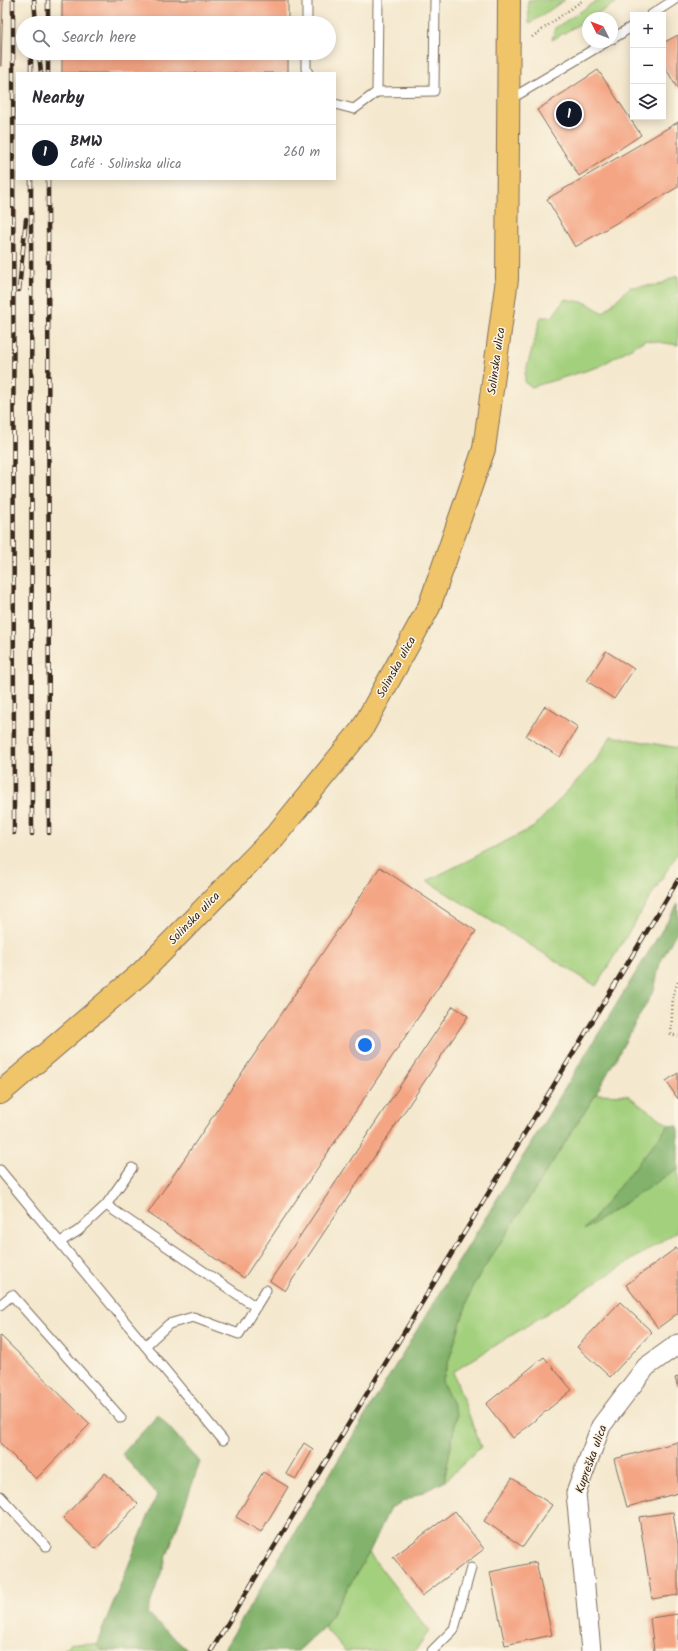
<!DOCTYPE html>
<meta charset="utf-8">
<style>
:root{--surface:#fff;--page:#f7f7f7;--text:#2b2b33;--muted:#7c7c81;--line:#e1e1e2;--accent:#111827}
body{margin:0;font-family:Kalam,sans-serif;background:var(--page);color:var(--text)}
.controls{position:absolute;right:12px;top:12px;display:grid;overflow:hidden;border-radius:0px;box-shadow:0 2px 10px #0003}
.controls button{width:36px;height:36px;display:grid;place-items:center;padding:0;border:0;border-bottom:1px solid var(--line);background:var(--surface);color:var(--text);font:20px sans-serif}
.compass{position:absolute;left:582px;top:12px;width:36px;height:36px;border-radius:50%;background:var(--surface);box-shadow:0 2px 10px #0003;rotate:312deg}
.you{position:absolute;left:365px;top:1045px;width:14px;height:14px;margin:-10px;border:3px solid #fff;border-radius:50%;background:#1a73e8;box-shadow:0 0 0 6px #1a73e833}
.badge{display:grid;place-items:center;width:26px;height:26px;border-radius:50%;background:var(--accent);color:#fff;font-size:13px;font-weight:700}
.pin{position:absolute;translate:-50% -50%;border:2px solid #fff;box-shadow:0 1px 4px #0006}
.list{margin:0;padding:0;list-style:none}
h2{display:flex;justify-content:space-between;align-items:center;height:52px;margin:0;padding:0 16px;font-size:17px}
h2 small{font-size:13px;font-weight:400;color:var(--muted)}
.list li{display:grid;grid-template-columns:26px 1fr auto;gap:12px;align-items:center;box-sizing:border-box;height:56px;padding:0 16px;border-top:1px solid var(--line)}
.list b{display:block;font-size:15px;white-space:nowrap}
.list p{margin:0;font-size:13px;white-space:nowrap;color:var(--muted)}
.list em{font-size:13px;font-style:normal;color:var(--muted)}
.icon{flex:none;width:22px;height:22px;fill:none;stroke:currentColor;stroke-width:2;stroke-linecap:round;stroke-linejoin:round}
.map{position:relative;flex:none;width:678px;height:1651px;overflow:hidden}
.search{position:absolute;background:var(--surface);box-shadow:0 2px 10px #0003;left:16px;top:16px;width:320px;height:44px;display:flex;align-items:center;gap:10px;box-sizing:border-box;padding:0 14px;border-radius:22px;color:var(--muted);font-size:15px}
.panel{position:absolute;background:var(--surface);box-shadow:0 2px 10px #0003;left:16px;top:72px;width:320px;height:108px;border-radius:0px}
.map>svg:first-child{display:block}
.green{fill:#a3d07d;stroke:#6f7d4e}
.forest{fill:#82b26c;stroke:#5e6e45}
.building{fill:#f4a584}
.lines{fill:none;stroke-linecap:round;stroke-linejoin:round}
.lane-casing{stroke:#7c6c5c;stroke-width:11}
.street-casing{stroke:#7c6c5c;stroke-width:21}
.primary-casing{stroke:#7c6c5c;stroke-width:24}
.path{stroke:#7c6c5c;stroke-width:2.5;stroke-dasharray:1 3;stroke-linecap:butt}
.lane{stroke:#fff;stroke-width:9}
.street{stroke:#fff;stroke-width:19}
.primary{stroke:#f0c469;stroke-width:22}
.rail-casing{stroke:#3b2a1e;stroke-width:4.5}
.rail{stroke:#fcf5e5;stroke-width:3;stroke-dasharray:9;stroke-linecap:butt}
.labels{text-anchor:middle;stroke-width:3;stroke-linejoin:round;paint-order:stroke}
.street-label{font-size:12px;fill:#3b2a1e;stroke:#fcf5e5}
</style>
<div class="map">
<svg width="678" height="1651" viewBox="0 0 678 1651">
<rect width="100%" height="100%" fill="#fcf5e5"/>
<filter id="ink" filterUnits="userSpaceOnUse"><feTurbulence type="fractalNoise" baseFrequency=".025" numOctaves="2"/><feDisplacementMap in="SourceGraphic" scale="8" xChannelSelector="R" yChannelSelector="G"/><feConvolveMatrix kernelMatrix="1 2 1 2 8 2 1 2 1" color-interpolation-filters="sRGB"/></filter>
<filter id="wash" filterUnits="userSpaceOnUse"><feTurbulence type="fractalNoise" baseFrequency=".012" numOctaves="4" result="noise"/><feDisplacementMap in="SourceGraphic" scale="16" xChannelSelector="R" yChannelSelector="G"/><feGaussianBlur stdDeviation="0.9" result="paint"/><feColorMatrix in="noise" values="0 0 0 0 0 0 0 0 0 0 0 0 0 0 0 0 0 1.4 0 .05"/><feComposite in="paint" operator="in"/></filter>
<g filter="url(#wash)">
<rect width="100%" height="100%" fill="#f4e8ce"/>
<path class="green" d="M528,0H565L529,24Z
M598,0H621L552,40L555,28Z
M678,275V345L645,340L598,367L532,387L525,383V374L541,317H552L565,299L587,303L603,313L630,287L659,285Z
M611,736L678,748V852L596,986L427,881L534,827L596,760Z
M596,1094L627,1095L669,1125L585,1229L678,1168V1231L453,1372L481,1447L444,1482L457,1413L442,1382L472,1287Z
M369,1553L429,1631L415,1651H345L324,1627Z
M72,1643L96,1645L103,1651H62Z"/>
<path class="forest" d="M678,904V929L660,963L654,990L596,1094L472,1287L442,1382L457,1413L444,1482L390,1508L369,1553L324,1627L298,1651H223L435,1300Z
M669,1125L678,1126V1168L584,1230Z
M158,1415L200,1462L147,1613L188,1651H103L96,1645L157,1495L122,1454Z"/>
<g id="blocks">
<path class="building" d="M0,0H3L1,66H0Z
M62,0H288V23H62Z
M678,35V90L663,63V43Z
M62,53H288V73H62Z
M598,70L641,135L579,176L537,110Z
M678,122V187L575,247L547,199Z
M606,651L634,669L614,699L587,681Z
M545,706L578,727L560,757L526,736Z
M380,867L476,931L244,1278L148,1213Z
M453,1006L468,1016L285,1291L270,1281Z
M678,1073V1099L666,1081Z
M676,1248L678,1250V1313L658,1328L626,1285Z
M620,1302L652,1332L610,1377L577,1347Z
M0,1335L90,1424L36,1479L0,1443Z
M544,1357L572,1390L513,1438L486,1404Z
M678,1377V1388L675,1378Z
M678,1442V1493L627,1507L614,1459Z
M304,1443L313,1449L296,1479L286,1474Z
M263,1472L288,1487L261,1532L236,1517Z
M105,1473L138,1504L96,1549L63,1518Z
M512,1478L552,1505L523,1547L484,1521Z
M455,1511L484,1549L422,1596L393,1557Z
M673,1512L678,1545V1595L652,1599L639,1517Z
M536,1562L552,1635L505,1645L490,1572Z
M678,1614V1651H654L650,1618Z"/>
</g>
</g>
<g filter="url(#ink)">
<use href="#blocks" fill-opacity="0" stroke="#7c6c5c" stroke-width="1"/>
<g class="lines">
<defs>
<path id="lane" d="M651,15L674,0
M307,23V0
M612,39L633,26
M306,53V69L308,73
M377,92L434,91L435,0
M509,100L606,42
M335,104L354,109L377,92L378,0
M0,1170L223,1440
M106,1205L256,1307
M60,1242L78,1231L106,1205L132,1168
M0,1305L12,1295L121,1418
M145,1346L169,1324L193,1317L239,1334L266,1290
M0,1496L46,1546
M432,1651L454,1629L471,1568"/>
<path id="street" d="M591,1651L576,1493L601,1426L646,1367L678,1344"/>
<path id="primary" d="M0,1093L141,973L275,836L362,729L429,607L484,449L507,279L509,0"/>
</defs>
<use href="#lane" class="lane-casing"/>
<use href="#street" class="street-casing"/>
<use href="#primary" class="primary-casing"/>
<path class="path" d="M532,37L583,0
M678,982L673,995L671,1034L678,1036"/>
<use href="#lane" class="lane"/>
<use href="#street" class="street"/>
<use href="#primary" class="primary"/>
<defs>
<path id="rail" d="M13,0L14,833
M34,0L36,23
M48,0V23
M39,53L41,73
M48,53V73
M31,73V53
M31,179L32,834
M48,179L49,833
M19,290L26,219
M211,1651L678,880"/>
</defs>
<use href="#rail" class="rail-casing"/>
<use href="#rail" class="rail"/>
</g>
</g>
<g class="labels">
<g class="street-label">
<text transform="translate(496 361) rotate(-82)" y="4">Solinska ulica</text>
<text transform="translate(396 667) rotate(-61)" y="4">Solinska ulica</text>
<text transform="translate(194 918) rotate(-46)" y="4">Solinska ulica</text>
<text transform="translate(591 1459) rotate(-70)" y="4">Kupreška ulica</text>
</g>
</g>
</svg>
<div class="controls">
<button>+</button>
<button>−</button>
<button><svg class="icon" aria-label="layers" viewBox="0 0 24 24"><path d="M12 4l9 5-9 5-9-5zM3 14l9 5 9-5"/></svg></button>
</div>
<svg class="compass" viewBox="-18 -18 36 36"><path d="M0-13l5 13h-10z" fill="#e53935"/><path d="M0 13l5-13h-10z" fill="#7c7c81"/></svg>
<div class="you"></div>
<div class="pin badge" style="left:569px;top:114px">1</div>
<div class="search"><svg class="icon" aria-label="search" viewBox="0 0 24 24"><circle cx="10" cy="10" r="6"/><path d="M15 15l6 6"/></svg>Search here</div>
<section class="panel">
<h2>Nearby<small></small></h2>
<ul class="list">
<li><span class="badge">1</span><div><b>BMW</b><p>Café · Solinska ulica</p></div><em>260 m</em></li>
</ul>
</section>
</div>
